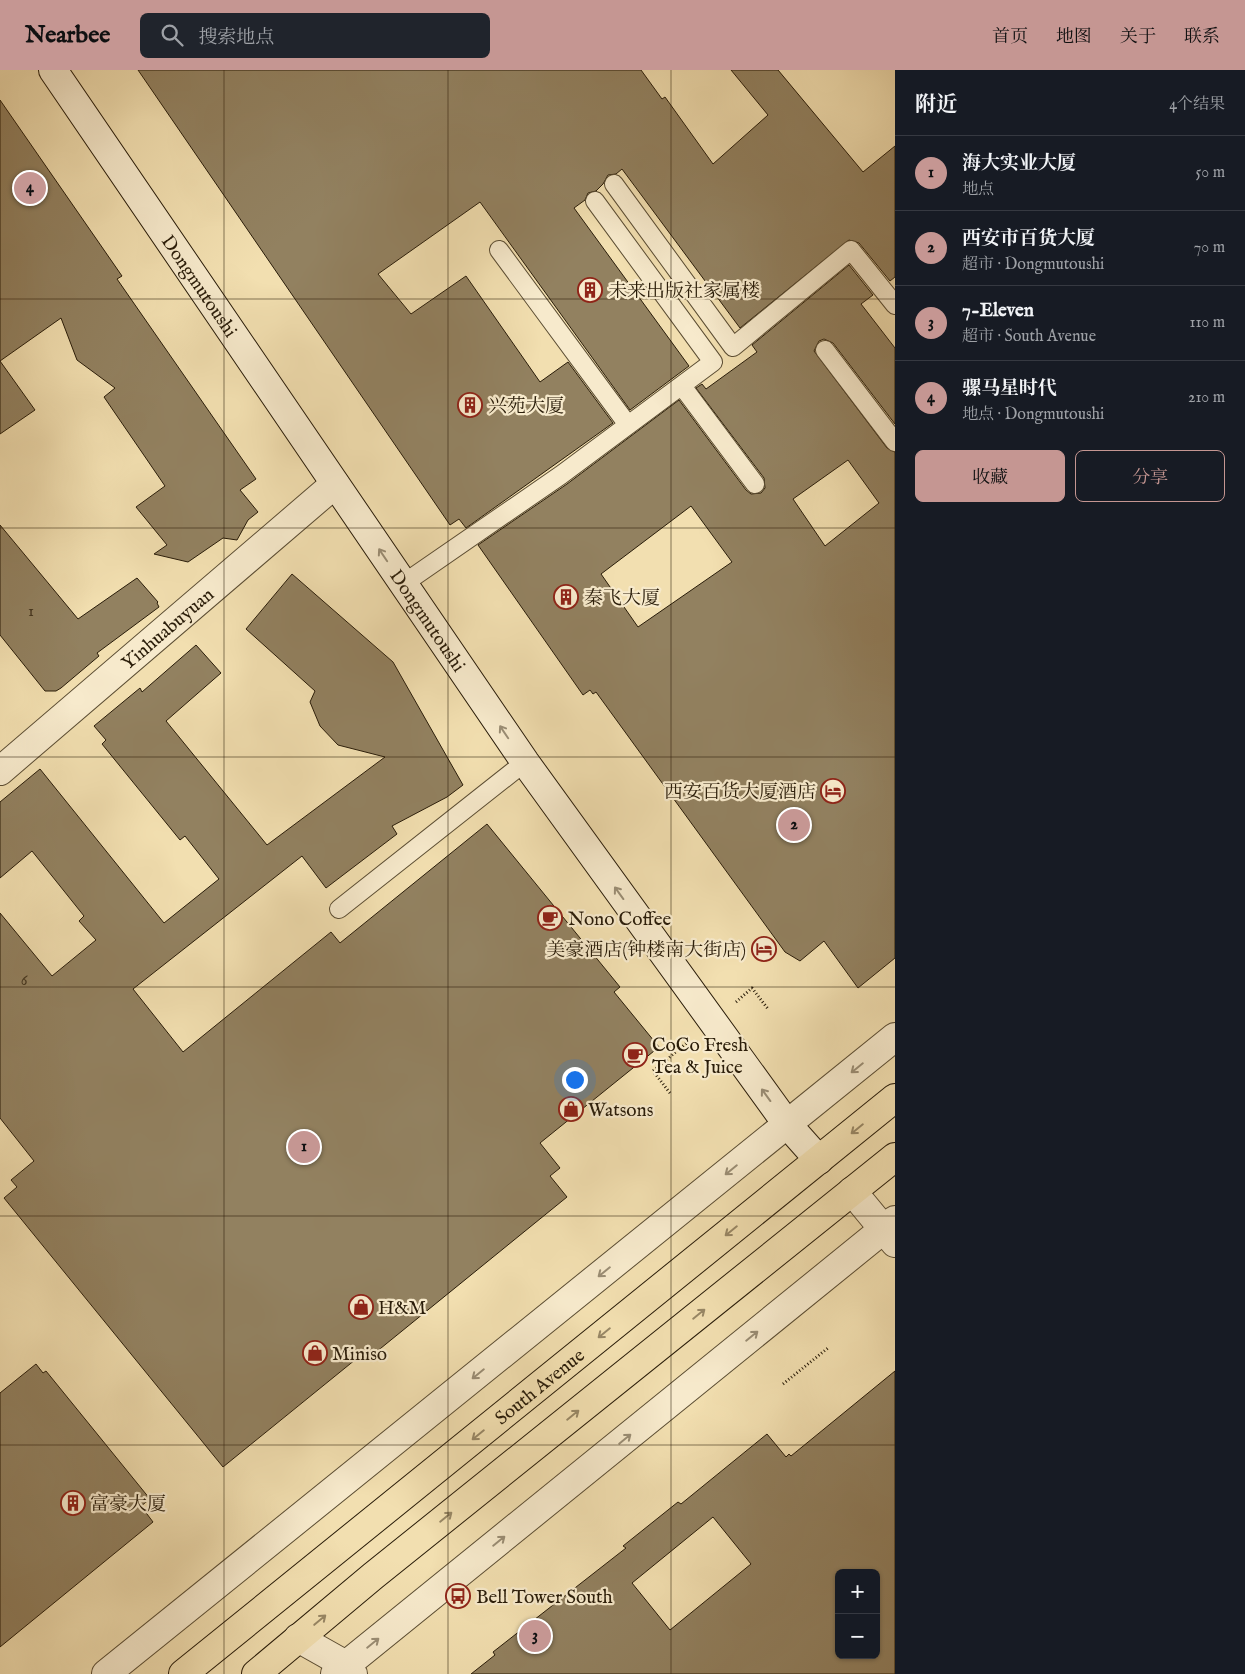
<!DOCTYPE html>
<html lang="zh">
<meta charset="utf-8">
<style>
:root{--surface:#171b24;--page:#20242c;--text:#f1f3f6;--muted:#9ea1a6;--line:#363941;--accent:#c59692}
body{margin:0;font-family:"IM FELL English","Noto Serif SC",serif;background:var(--page);color:var(--text)}
.controls{position:absolute;right:15px;bottom:15px;display:grid;overflow:hidden;border-radius:8px;box-shadow:0 1px 4px #0004}
.controls button{width:45px;height:45px;display:grid;place-items:center;padding:0;border:0;border-bottom:1px solid var(--line);background:var(--surface);color:var(--text);font:25px sans-serif}
.you{position:absolute;left:574px;top:1009px;width:18px;height:18px;margin:-12px;border:4px solid #fff;border-radius:50%;background:#1a73e8;box-shadow:0 0 0 8px #1a73e833}
.badge{display:grid;place-items:center;width:32px;height:32px;border-radius:50%;background:var(--accent);color:#111;font-size:16px;font-weight:700}
.pin{position:absolute;translate:-50% -50%;border:2px solid #fff;box-shadow:0 1px 5px #0006}
.list{margin:0;padding:0;list-style:none}
h2{display:flex;justify-content:space-between;align-items:center;height:65px;margin:0;padding:0 20px;font-size:21px}
h2 small{font-size:16px;font-weight:400;color:var(--muted)}
.list li{display:grid;grid-template-columns:32px 1fr auto;gap:15px;align-items:center;box-sizing:border-box;height:75px;padding:0 20px;border-top:1px solid var(--line)}
.list b{display:block;font-size:19px;white-space:nowrap}
.list p{margin:0;font-size:16px;white-space:nowrap;color:var(--muted)}
.list em{font-size:16px;font-style:normal;color:var(--muted)}
.actions{display:flex;gap:10px;padding:15px 20px}
.actions a{flex:1;padding:11px 0;border:1px solid var(--accent);border-radius:8px;text-align:center;font-size:18px;color:var(--accent)}
.actions .main{background:var(--accent);color:#111}
.icon{flex:none;width:28px;height:28px;fill:none;stroke:currentColor;stroke-width:2;stroke-linecap:round;stroke-linejoin:round}
.map{position:relative;flex:none;width:895px;height:1604px;overflow:hidden}
header{display:flex;align-items:center;gap:30px;box-sizing:border-box;height:70px;padding:0 25px;background:var(--accent);color:#111}
header strong{font-size:24px}
nav{display:flex;gap:28px;margin-inline-start:auto;font-size:18px}
.search{width:350px;height:45px;background:var(--page);display:flex;align-items:center;gap:12px;box-sizing:border-box;padding:0 18px;border-radius:8px;color:var(--muted);font-size:19px}
main{display:flex}
aside{flex:1;background:var(--surface)}
.map>svg:first-child{display:block}
.building{fill:#928160;stroke:#291c09;fill-rule:evenodd}
.lines{fill:none;stroke-linecap:round;stroke-linejoin:round}
.lane-casing{stroke:#5b4d33;stroke-width:20}
.street-casing{stroke:#5b4d33;stroke-width:30}
.secondary-casing{stroke:#291c09;stroke-width:30}
.primary-casing{stroke:#291c09;stroke-width:30}
.path{stroke:#291c09;stroke-width:3;stroke-dasharray:1 2.5;stroke-linecap:butt}
.lane{stroke:#f7eacc;stroke-width:18}
.street{stroke:#f7eacc;stroke-width:28}
.secondary{stroke:#f7eacc;stroke-width:28}
.primary{stroke:#f2dfb0;stroke-width:28}
.oneway{stroke:#9a8d74}
.oneway2{stroke:#988765}
.grid{fill:none;stroke:#291c09;stroke-width:1;stroke-opacity:0.55}
.labels{text-anchor:middle;stroke-width:4.5;stroke-linejoin:round;paint-order:stroke}
.number-label{font-size:16px;fill:#43351f}
.street-label{font-size:19px;fill:#291c09;stroke:#f7eacc}
.poi-label{font-size:19px;fill:#291c09;stroke:#f7eacc;text-anchor:start}
</style>
<header>
<strong>Nearbee</strong>
<div class="search"><svg class="icon" aria-label="search" viewBox="0 0 24 24"><circle cx="10" cy="10" r="6"/><path d="M15 15l6 6"/></svg>搜索地点</div>
<nav><a>首页</a><a>地图</a><a>关于</a><a>联系</a></nav>
</header>
<main>
<div class="map">
<svg width="895" height="1604" viewBox="0 0 895 1604">
<rect width="100%" height="100%" fill="#f2dfb0"/>
<filter id="stains"><feTurbulence type="fractalNoise" baseFrequency=".004" numOctaves="4"/><feColorMatrix values="0 0 0 0 .2 0 0 0 0 .09 0 0 0 0 .02 0 0 0 .5 -.17"/></filter>
<radialGradient id="worn" r=".72"><stop offset=".6" stop-color="#630" stop-opacity="0"/><stop offset="1" stop-color="#630" stop-opacity=".3"/></radialGradient>
<path class="building" d="M138,0H641L662,29L665,27L713,94L768,45L731,0H778L863,102L895,76V207L890,211L859,173L849,170L740,258L622,99L616,104L608,105L603,114L596,121L588,123L585,130L574,138L689,296L630,340L480,132L378,204L411,244L466,206L540,312L568,292L613,353L466,458L459,449L450,455Z
M0,30L122,206L117,209L256,409L240,420L258,442L248,450L237,470L223,468L188,492L154,484L167,475L136,437L165,416L104,327L115,318L77,290L61,248L0,291Z
M849,195L873,225L861,234L895,278V354L833,273L824,269L819,271L814,281L887,378L895,382V888L858,918L824,871L800,891L785,882L596,622L593,624L590,620L583,625L478,475L567,414L679,330L746,420L751,424L761,423L765,418L764,408L696,318L702,314L706,319L757,282L752,275ZM848,390L879,433L825,476L793,429ZM691,436L732,492L638,557L601,504Z
M0,291L35,340L0,364Z
M0,455L78,549L137,508L158,532L157,533L159,537L97,583L99,586L61,618L56,621H45L0,565Z
M292,504L393,592L463,715L447,727L392,756L397,764L326,818L302,786L133,919L183,982L331,862L340,873L487,754L620,917L614,922L659,977L540,1073L560,1098L550,1106L567,1127L370,1287L366,1281L223,1397L4,1128L17,1117L11,1110L34,1091L0,1048V843L52,906L96,870L79,851L84,846L32,781L0,808V732L40,699L164,853L219,809L185,766L180,770L102,674L106,670L94,656L140,618L142,622L196,575L221,603L166,651L267,775L385,687L338,675L320,656L310,632L315,621L246,559Z
M36,1294L43,1303L46,1301L150,1429L141,1436L153,1452L0,1577V1323Z
M895,1301V1604H471L495,1585L493,1582L626,1478L623,1476L678,1432L681,1434L767,1364L786,1387L789,1384L791,1386ZM713,1447L751,1494L670,1560L632,1513ZM839,1503H876V1585H839Z"/>
<g class="lines">
<defs>
<path id="lane" d="M614,114L733,277L851,180L895,235
M499,180L628,355
M825,280L895,372
M682,316L755,414
M403,514L561,405L713,292L595,131
M339,839L525,692"/>
<g id="street">
<path id="s1" d="M0,701L335,414"/>
<path d="M852,1121L895,1173"/>
<path d="M298,1568L346,1595L353,1604"/>
<path d="M106,1604L895,967"/>
<path d="M335,1604L895,1150"/>
</g>
<g id="secondary">
<path id="s2" d="M53,0L525,692L787,1054L819,1090"/>
</g>
<g id="primary">
<path id="s3" d="M183,1604L895,1028"/>
<path d="M256,1604L373,1506L895,1087"/>
</g>
</defs>
<use href="#lane" class="lane-casing"/>
<use href="#street" class="street-casing"/>
<use href="#secondary" class="secondary-casing"/>
<use href="#primary" class="primary-casing"/>
<path class="path" d="M736,932L752,918L768,939
M670,1023L653,1001L689,971
M783,1314L828,1278"/>
<use href="#lane" class="lane"/>
<use href="#street" class="street"/>
<use href="#secondary" class="secondary"/>
<use href="#primary" class="primary"/>
</g>
<defs><path id="oneway-shaft" d="M-6 0H5M1.5-3L5.5 0L1.5 3" fill="none" stroke-width="1.6" stroke-linecap="round" stroke-linejoin="round" transform="scale(1.25)"/></defs>
<g class="oneway">
<use href="#oneway-shaft" transform="translate(383 485) rotate(-124)"/>
<use href="#oneway-shaft" transform="translate(504 662) rotate(-124)"/>
<use href="#oneway-shaft" transform="translate(619 823) rotate(-126)"/>
<use href="#oneway-shaft" transform="translate(857 998) rotate(141)"/>
<use href="#oneway-shaft" transform="translate(766 1025) rotate(-126)"/>
<use href="#oneway-shaft" transform="translate(731 1100) rotate(141)"/>
<use href="#oneway-shaft" transform="translate(604 1202) rotate(141)"/>
<use href="#oneway-shaft" transform="translate(752 1266) rotate(-39)"/>
<use href="#oneway-shaft" transform="translate(478 1304) rotate(141)"/>
<use href="#oneway-shaft" transform="translate(625 1369) rotate(-39)"/>
<use href="#oneway-shaft" transform="translate(499 1471) rotate(-39)"/>
<use href="#oneway-shaft" transform="translate(373 1573) rotate(-39)"/>
</g>
<g class="oneway2">
<use href="#oneway-shaft" transform="translate(857 1059) rotate(141)"/>
<use href="#oneway-shaft" transform="translate(731 1161) rotate(141)"/>
<use href="#oneway-shaft" transform="translate(699 1244) rotate(-39)"/>
<use href="#oneway-shaft" transform="translate(604 1263) rotate(141)"/>
<use href="#oneway-shaft" transform="translate(573 1345) rotate(-39)"/>
<use href="#oneway-shaft" transform="translate(478 1365) rotate(141)"/>
<use href="#oneway-shaft" transform="translate(446 1447) rotate(-39)"/>
<use href="#oneway-shaft" transform="translate(320 1550) rotate(-40)"/>
</g>
<path class="grid" d="M224,0V1604M448,0V1604M671,0V1604M0,229H895M0,458H895M0,687H895M0,917H895M0,1146H895M0,1375H895"/>
<defs>
<symbol id="building-ring" viewBox="-11 -11 22 22"><circle r="9.5" fill="#f7eacc" stroke="#8f2418" stroke-width="1.5"/><path d="M-4-6H4V6H1V3H-1V6H-4ZM-2.5-4.3h1.7v1.8h-1.7ZM.8-4.3h1.7v1.8H.8ZM-2.5-1h1.7V.8h-1.7ZM.8-1h1.7V.8H.8Z" fill="#8f2418"/></symbol>
<symbol id="hotel-ring" viewBox="-11 -11 22 22"><circle r="9.5" fill="#f7eacc" stroke="#8f2418" stroke-width="1.5"/><path d="M-6-4.5h1.5V1H6V5H4.5V3h-9V5H-6ZM-4 0a1.8 1.8 0 1 1 3.6 0ZM.5 0V-2.5h3Q6-2.5 6 0Z" fill="#8f2418"/></symbol>
<symbol id="cafe-ring" viewBox="-11 -11 22 22"><circle r="9.5" fill="#f7eacc" stroke="#8f2418" stroke-width="1.5"/><path d="M-5.5-4.5H6V0H3Q3 3.5 0 3.5H-2.5Q-5.5 3.5-5.5 0ZM3-3.2v2h1.7v-2ZM-6 4.5H4V6H-6Z" fill="#8f2418"/></symbol>
<symbol id="shop-ring" viewBox="-11 -11 22 22"><circle r="9.5" fill="#f7eacc" stroke="#8f2418" stroke-width="1.5"/><path d="M-5-2.5h2.3a2.7 3.5 0 0 1 5.4 0H5L5.5 6h-11ZM-1.5-2.5h3a1.5 2.3 0 0 0-3 0Z" fill="#8f2418"/></symbol>
<symbol id="bus-ring" viewBox="-11 -11 22 22"><circle r="9.5" fill="#f7eacc" stroke="#8f2418" stroke-width="1.5"/><path d="M-5-6H5V4H4V6H2V4H-2V6H-4V4H-5ZM-3.5-4V0h7V-4ZM-3.5 1.2v1.5H-2V1.2ZM2 1.2v1.5H3.5V1.2Z" fill="#8f2418"/></symbol>
</defs>
<g fill-rule="evenodd">
<use href="#building-ring" x="576" y="206" width="28" height="28"/>
<use href="#building-ring" x="456" y="321" width="28" height="28"/>
<use href="#building-ring" x="552" y="513" width="28" height="28"/>
<use href="#hotel-ring" x="819" y="707" width="28" height="28"/>
<use href="#cafe-ring" x="536" y="834" width="28" height="28"/>
<use href="#hotel-ring" x="750" y="865" width="28" height="28"/>
<use href="#cafe-ring" x="621" y="971" width="28" height="28"/>
<use href="#shop-ring" x="557" y="1025" width="28" height="28"/>
<use href="#shop-ring" x="347" y="1223" width="28" height="28"/>
<use href="#shop-ring" x="301" y="1269" width="28" height="28"/>
<use href="#building-ring" x="59" y="1419" width="28" height="28"/>
<use href="#bus-ring" x="444" y="1512" width="28" height="28"/>
</g>
<g class="labels">
<g class="number-label">
<text x="31" y="546">1</text>
<text x="24" y="915">6</text>
</g>
<g class="street-label">
<text dy="7" stroke="none"><textPath href="#s2" startOffset="261">Dongmutoushi</textPath></text>
<text dy="7" stroke="none"><textPath href="#s2" startOffset="666">Dongmutoushi</textPath></text>
<text dy="7" stroke="none"><textPath href="#s1" startOffset="220">Yinhuabuyuan</textPath></text>
<text dy="7" stroke="none"><textPath href="#s3" startOffset="458">South Avenue</textPath></text>
</g>
<g class="poi-label">
<text x="608" y="227">未来出版社家属楼</text>
<text x="488" y="342">兴苑大厦</text>
<text x="584" y="534">秦飞大厦</text>
<text x="816" y="728" text-anchor="end">西安百货大厦酒店</text>
<text x="568" y="855">Nono Coffee</text>
<text x="746" y="886" text-anchor="end">美豪酒店(钟楼南大街店)</text>
<text x="652" y="981">CoCo Fresh<tspan x="652" dy="22">Tea &amp; Juice</tspan></text>
<text x="588" y="1046">Watsons</text>
<text x="378" y="1244">H&amp;M</text>
<text x="332" y="1290">Miniso</text>
<text x="90" y="1440">富豪大厦</text>
<text x="476" y="1533">Bell Tower South</text>
</g>
</g>
<rect width="100%" height="100%" filter="url(#stains)"/>
<rect width="100%" height="100%" fill="url(#worn)"/>
</svg>
<div class="controls">
<button>+</button>
<button>−</button>
</div>
<div class="you"></div>
<div class="pin badge" style="left:304px;top:1077px">1</div>
<div class="pin badge" style="left:794px;top:755px">2</div>
<div class="pin badge" style="left:535px;top:1566px">3</div>
<div class="pin badge" style="left:30px;top:118px">4</div>
</div>
<aside>
<h2>附近<small>4个结果</small></h2>
<ul class="list">
<li><span class="badge">1</span><div><b>海大实业大厦</b><p>地点</p></div><em>50 m</em></li>
<li><span class="badge">2</span><div><b>西安市百货大厦</b><p>超市 · Dongmutoushi</p></div><em>70 m</em></li>
<li><span class="badge">3</span><div><b>7-Eleven</b><p>超市 · South Avenue</p></div><em>110 m</em></li>
<li><span class="badge">4</span><div><b>骡马星时代</b><p>地点 · Dongmutoushi</p></div><em>210 m</em></li>
</ul>
<div class="actions"><a class="main">收藏</a><a>分享</a></div>
</aside>
</main>
